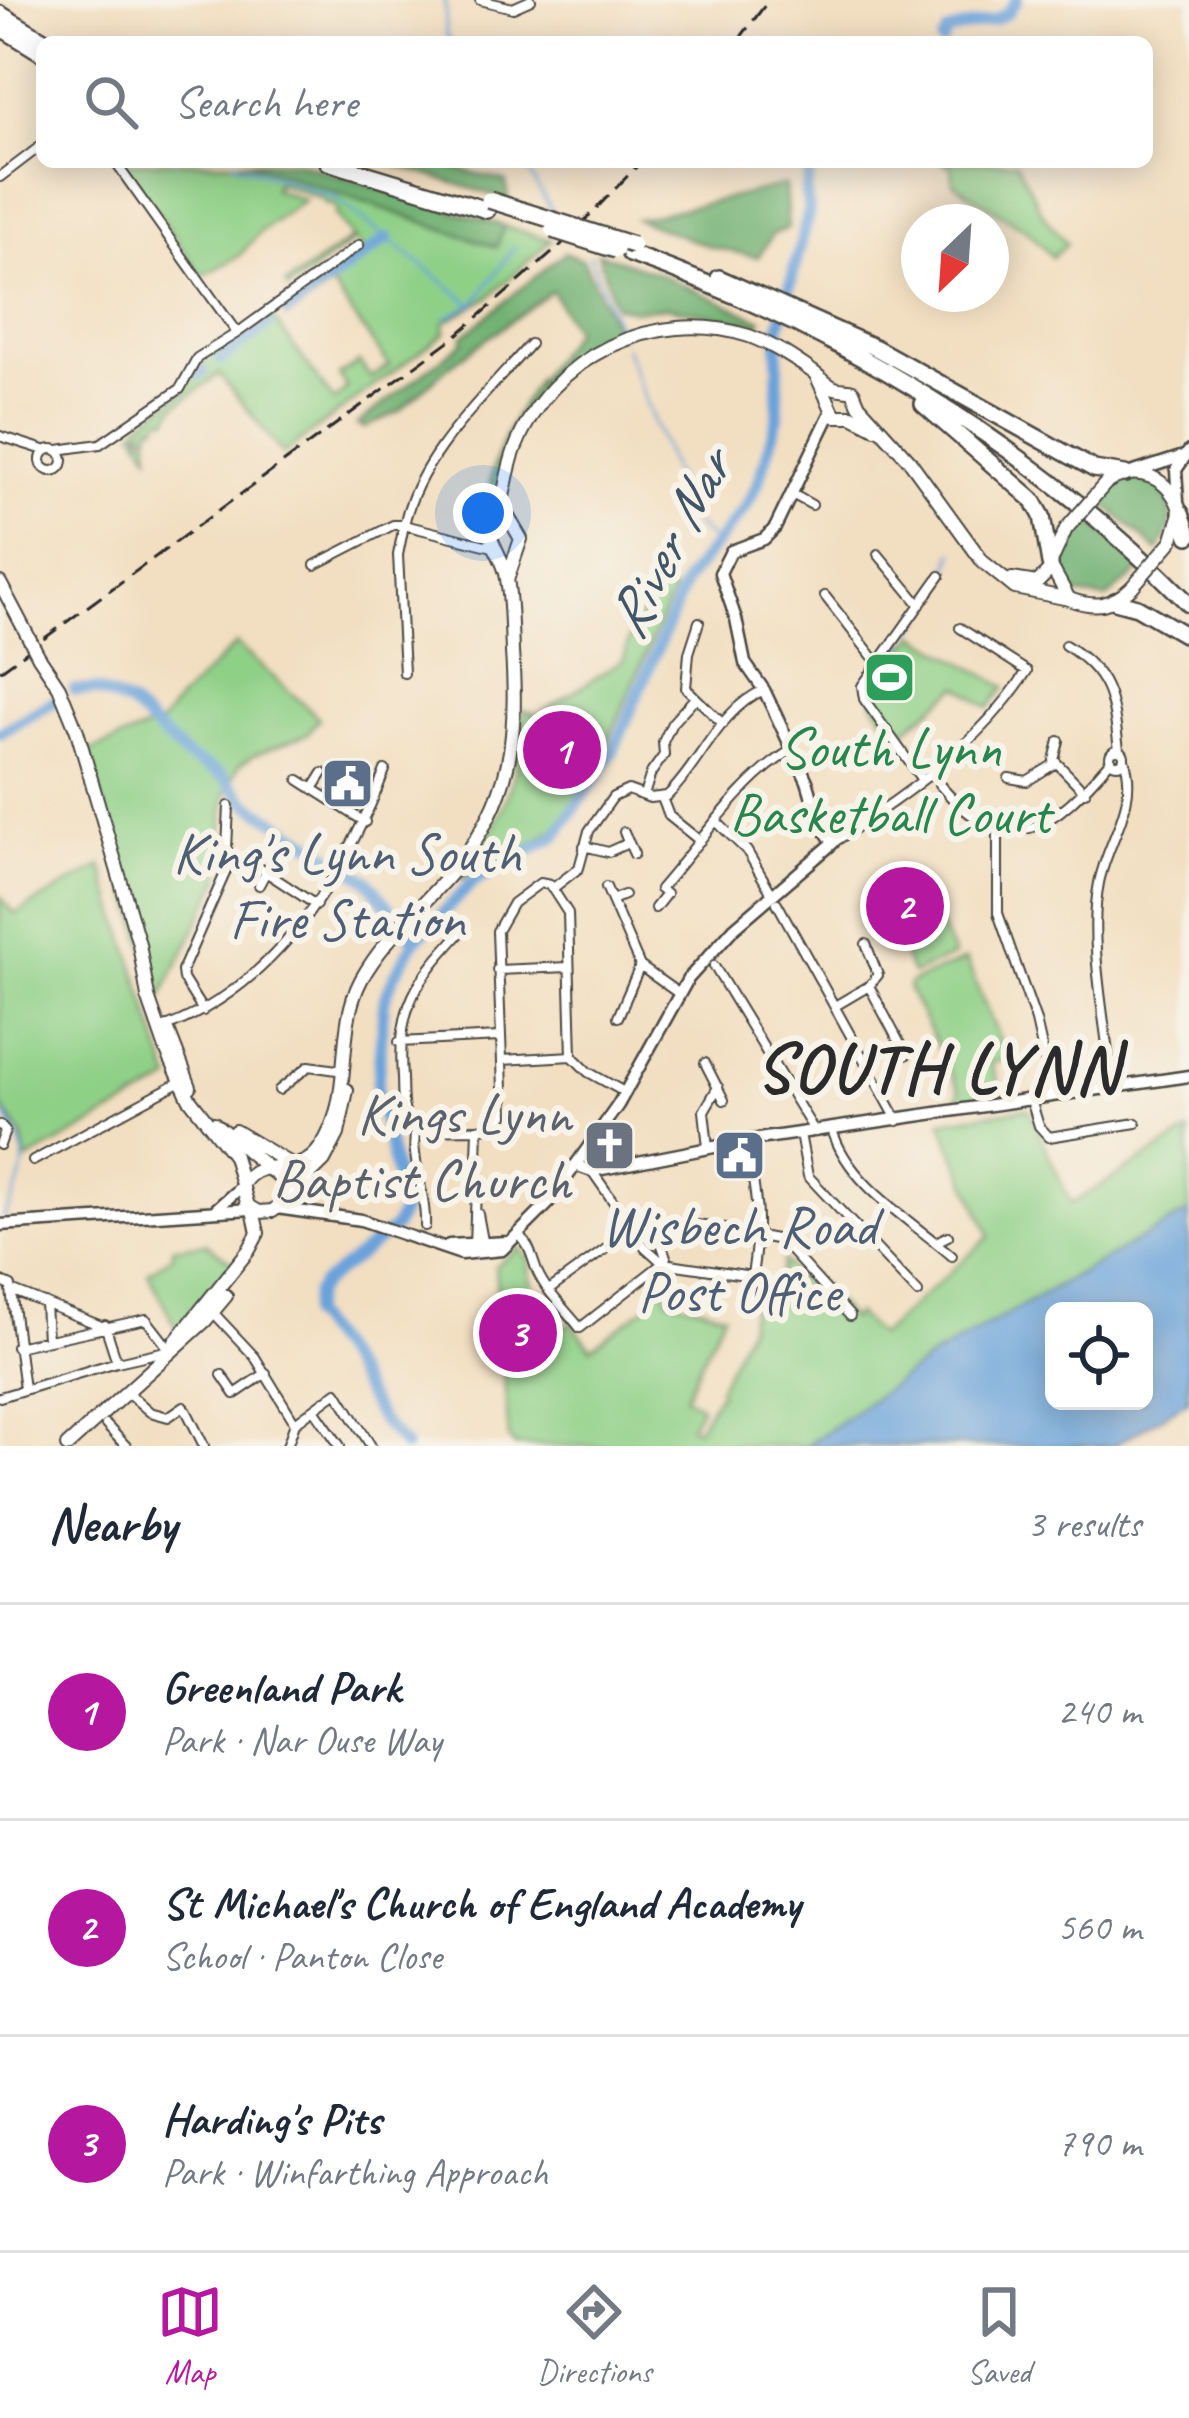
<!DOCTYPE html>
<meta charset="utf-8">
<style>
:root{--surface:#fff;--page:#f2f2f3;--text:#1f2937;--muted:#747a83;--line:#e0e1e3;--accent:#b5179e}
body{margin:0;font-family:Caveat,sans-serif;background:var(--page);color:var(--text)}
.controls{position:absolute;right:36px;bottom:36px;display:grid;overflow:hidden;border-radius:18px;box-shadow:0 6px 30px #0003}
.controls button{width:108px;height:108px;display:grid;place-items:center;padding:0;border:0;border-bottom:3px solid var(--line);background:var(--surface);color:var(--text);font:60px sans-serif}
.compass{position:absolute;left:901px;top:204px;width:108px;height:108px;border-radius:50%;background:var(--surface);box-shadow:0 6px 30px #0003;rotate:205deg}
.you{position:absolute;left:483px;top:513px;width:42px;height:42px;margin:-30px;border:9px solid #fff;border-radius:50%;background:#1a73e8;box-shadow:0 0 0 18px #1a73e833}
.badge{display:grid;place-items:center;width:78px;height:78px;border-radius:50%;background:var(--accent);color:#fff;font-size:39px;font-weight:700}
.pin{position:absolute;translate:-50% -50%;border:6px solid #fff;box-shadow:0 3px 12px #0006}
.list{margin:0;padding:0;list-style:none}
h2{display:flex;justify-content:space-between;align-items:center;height:156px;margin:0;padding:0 48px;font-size:51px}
h2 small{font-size:39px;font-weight:400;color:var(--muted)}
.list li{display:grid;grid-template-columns:78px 1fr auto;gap:36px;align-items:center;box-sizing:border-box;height:216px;padding:0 48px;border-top:3px solid var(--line)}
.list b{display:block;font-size:45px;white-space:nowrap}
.list p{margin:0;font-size:39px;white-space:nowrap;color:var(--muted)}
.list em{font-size:39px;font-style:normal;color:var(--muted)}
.icon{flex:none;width:66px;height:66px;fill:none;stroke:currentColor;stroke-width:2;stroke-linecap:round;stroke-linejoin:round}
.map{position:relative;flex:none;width:1189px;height:1446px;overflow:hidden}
.search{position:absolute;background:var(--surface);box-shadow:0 6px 30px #0003;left:36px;right:36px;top:36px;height:132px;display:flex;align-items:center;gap:30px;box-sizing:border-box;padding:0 42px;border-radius:18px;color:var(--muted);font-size:45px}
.sheet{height:804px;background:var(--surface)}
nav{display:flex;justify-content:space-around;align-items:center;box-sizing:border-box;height:168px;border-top:3px solid var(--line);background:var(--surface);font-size:33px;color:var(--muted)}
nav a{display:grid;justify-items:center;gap:6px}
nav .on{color:var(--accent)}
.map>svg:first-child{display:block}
.green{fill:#8fd087;stroke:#5d7e59;stroke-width:3}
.forest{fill:#73b274;stroke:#4f6e50;stroke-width:3}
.water{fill:#6ba3da;stroke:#4b6782;stroke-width:3;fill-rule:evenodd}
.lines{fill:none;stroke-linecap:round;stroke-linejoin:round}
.stream{stroke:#6ba3da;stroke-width:3}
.river{stroke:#6ba3da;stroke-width:12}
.street-casing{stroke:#494641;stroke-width:12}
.secondary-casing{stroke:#494641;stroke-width:15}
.primary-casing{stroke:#494641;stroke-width:16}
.highway-casing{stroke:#494641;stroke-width:20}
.street{stroke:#fff;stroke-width:8}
.secondary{stroke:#fff;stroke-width:10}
.primary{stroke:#fff;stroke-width:12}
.highway{stroke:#fff;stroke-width:15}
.rail{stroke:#2b2b2b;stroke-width:3;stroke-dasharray:18 9;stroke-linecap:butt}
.primary-bridge-casing{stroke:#494641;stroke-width:16;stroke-linecap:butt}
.highway-bridge-casing{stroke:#494641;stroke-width:20;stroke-linecap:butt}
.primary-bridge{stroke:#fff;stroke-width:12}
.highway-bridge{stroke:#fff;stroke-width:15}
.labels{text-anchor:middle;stroke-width:12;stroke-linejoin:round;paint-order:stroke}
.leisure-label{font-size:57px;fill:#27864d;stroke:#f7f3e8}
.service-label{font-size:57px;fill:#4e5e75;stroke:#f7f3e8}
.worship-label{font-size:57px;fill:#5b616d;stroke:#f7f3e8;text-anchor:end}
.water-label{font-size:60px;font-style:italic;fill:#415568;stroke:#f7f3e8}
.district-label{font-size:69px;font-weight:bold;letter-spacing:3px;fill:#2b2b2b;stroke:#f7f3e8}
</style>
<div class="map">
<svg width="1189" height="1446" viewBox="0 0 1189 1446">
<rect width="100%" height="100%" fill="#f7f3e8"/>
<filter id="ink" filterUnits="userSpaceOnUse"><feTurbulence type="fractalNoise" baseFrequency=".00833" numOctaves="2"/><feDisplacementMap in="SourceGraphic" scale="24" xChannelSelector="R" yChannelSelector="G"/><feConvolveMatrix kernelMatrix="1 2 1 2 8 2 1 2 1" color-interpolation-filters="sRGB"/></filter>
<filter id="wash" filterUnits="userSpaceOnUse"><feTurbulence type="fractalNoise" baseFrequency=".004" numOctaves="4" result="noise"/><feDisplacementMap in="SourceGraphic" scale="48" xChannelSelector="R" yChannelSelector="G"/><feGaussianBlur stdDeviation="2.7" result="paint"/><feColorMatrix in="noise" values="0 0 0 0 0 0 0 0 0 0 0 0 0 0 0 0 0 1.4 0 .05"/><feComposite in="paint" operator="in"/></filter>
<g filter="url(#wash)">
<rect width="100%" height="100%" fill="#f2dec0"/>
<path class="green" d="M120,162H247L496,247L504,226L551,240L489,297L444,323L445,333L283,454L219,374L174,407L168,419L162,417L156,426L151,424L150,434L140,433V437L149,438L150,454L137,435L145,428L135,431L140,424L185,390L210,353L270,314L334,401L347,388L339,376L359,362L371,378L389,365L332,286L286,318L280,310L361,248L355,240L288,289L285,285L353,238L335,215L338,212L331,203L327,205L322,198L276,182L274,189L304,200L260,232L239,256L203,276Z
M941,162H1016L1044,216L1067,244L1052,257L1029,232L953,183L952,167Z
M653,590L673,591L597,767L556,828L480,875L471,871L463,879L462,875C502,828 521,770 523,710L538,715L624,659L629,639Z
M916,635L1005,687L989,708L959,686L898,736L873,703L871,685Z
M236,644L319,718L307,734L256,754L239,765L225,795L220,879L160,1000L88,752L160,724L178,701Z
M102,866L171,1081L27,1160L22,1135L0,1104V896L15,914Z
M940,924L954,956L912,974L898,942Z
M966,960L1008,1059L991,1063L1004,1097L954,1104L960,1091L908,988L910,983Z
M1028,1108L1071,1204L1189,1132V1212L932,1357L806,1446H515L509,1439L495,1266L520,1248L529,1259L537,1348L571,1322L591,1348L649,1305L656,1287L665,1289L668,1299L724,1313L685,1396L701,1406L690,1426L696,1429L720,1392L718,1389L748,1326L753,1301L772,1304L783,1261L811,1292L820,1284L851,1319L856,1314L879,1336L990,1236L941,1121Z
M206,1243L234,1264L177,1329L148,1273L172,1256V1248Z"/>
<path class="forest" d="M247,162H297L504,226L497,247Z
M387,162H434L506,182L508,200Z
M785,185L788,228L772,235L758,257L711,247L637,219Z
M565,252L583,260L617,331C576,350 535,387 516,430C504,458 499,492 491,522C477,454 536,381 574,331L552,291L449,366L400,411L364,428L357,425L463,342V336Z
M598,253L652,271L762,320L758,324L667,307L635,310L615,306Z
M1138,479L1159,486C1177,510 1174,525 1158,551L1098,498L1119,481Z
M1084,516L1143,568L1106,599L1077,595C1045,568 1062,544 1084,516Z"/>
<path class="water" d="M1189,1212V1400L1113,1446H806L932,1357ZM1054,1311H1144V1401H1054Z"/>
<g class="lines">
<path class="stream" d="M445,0L446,35L451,42
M174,162H175
M233,162L334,197L473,305
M522,162L553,212
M590,256L621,338
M446,318L475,303L515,246
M625,347L691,519L715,544
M947,573L954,552
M913,632L941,589
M871,681L906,640
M0,1108C33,1150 28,1171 4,1217"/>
<path class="river" d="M942,42L948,32L994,20L1007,13L1017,0
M287,312L388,238
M221,359L268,325
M197,373L203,372
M74,690H95L130,705L187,757L222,775L246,802L368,880L415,941
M0,733L53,702
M405,1446L382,1422L346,1361L311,1315L315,1294L322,1284L394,1228L403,1210L377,1090L384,1001L394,976L415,941L474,881L556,836L613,752L687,579L745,508L759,481L778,417V333L809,211L806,193L812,162"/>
</g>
</g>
<g filter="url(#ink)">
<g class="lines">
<defs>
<path id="street" d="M480,0L513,8L531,0
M0,177L42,145
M237,333L359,245
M0,436L44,450
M41 460a11 11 0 1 1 22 0a11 11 0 1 1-22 0Z
M58,450L100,444L180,389L197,358L237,333L115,162
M792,494L812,505
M878,554L920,605
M315,565L393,525H404C419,455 484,397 530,344
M825,596L876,661
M699,622L689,653L686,688L723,724
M1065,645C1111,673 1113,700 1119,750
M404,673L398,555L404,525L493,547
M1059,741L1054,760L1085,792
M1110 757a7 7 0 1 1 14 0a7 7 0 1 1-14 0Z
M1009,778L1027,781L1056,763
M299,780L365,822
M922,780L864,699L862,686L940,576
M939,784C1010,867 1054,826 1111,760
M313,789L323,773
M644,795L651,773L664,755L663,742L672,723L694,699
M662,798L669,816L700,841
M717,822L747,851L772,894
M998,831V913L1036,1021L1053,1096
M624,832L634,854
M833,843C906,795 979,745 1027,671L960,628
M584,846L608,852L628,843
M255,865L316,905
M259,885L266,872
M606,887L640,966L678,993
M552,889L579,868L589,831L613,797L628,790L650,798L667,796C701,764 719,709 764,690
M612,900L624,895
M777,903L898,1121
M655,908L666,894L660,889C699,845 741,779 792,750
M714,966L815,1132
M497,970L569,967
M869,986L906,1055
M835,1006L869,986L878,975L866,944
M203,1011L183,979L182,971L226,871L229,806
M618,1017L640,966
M166,1027C277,985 344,875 385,770
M399,1042L500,1037
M502,1060L572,1056
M705,1063L724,1100
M1112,1088C1107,1028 1087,942 1099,883C1107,841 1140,802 1124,759
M279,1090L309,1066L344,1071
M1031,1100L1039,1126L1049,1137L1136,1123
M0,1125L5,1131L0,1145
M832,1129C848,1185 911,1220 952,1256
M416,1130L478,1129
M800,1134L808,1176L918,1293
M745,1141C761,1209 760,1232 748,1300
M708,1147L704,1111L718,1087
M33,1161L185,1079
M592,1171L645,1247L663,1263
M478,1214L484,1246
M425,1226C427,1195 409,1154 416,1130C400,1114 403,1099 402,1078C397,1005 416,981 464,929
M519,1235C531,1247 531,1256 537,1271C546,1292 566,1310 580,1328L663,1263
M759,1236L781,1240L850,1316
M936,1242L948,1236
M474,1246L478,1129L497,1125L504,1115L497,931L513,903L540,883L550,885L568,913L572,1056L588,1072L626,1093
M664,1262L666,1257L660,1240L671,1225
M663,1263L752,1276
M0,1281L11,1286V1290L99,1325
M11,1290L24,1389
M549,1290L632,1230L676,1222L759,1234
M45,1303L47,1340
M211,1310L255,1357L295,1423
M105,1325L117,1362
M222,1375L235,1394L266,1373
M127,1392L150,1412L168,1417L184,1406L204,1446
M0,1397L117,1362L170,1350L146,1319L16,1347
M314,1409L340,1446
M295,1423L337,1392L371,1446
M106,1425L126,1446
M287,1446L295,1423"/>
<path id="secondary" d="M1131,473L1184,456
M1178,501L1176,470L1189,451
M575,1165L592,1171L745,1141L1189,1076
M277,1208L361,1220L461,1254L502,1250L548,1204L618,1105L688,979L734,928L833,843L819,821L807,781L764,690L745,663L736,619L720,573L731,551L764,539L775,528L831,412
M216,1209L242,1186
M0,1225L251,1209
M449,1245L508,1242"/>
<path id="primary" d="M817,377L835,416H852L875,428
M1106,483C1137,462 1171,478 1181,513L1172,541
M503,508L521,539L508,577
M1066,529L1050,564L1069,599C1096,609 1112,606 1132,587
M1012,579L1037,583L1051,569
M0,583L29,638
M39,657L59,687L77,731L139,944L148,997L166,1049L189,1098L234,1156L248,1206L258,1212L273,1211L324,1161L338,1134L347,1090
M167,1028L190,1087
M214,1123L280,1178L285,1190L282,1201
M235,1131L290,1164
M243,1184C262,1153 298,1181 320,1148C355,1099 334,1031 361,980C385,936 425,905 456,867C512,798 518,738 512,652C511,628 511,602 507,579C505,562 495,551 491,537C504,509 504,478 515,449C550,356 655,306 749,336C772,344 793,358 813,372C819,376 828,386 835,388C841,390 847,389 853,391L859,405L909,460L983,562L1015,588L1069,599
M175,1342L249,1250L258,1233L253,1210
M67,1446L206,1320L226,1296"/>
<path id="highway" d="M0,14L47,42
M0,27L42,53
M328,162L487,210
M630,254C839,328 1033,446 1189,604
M719,278L876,348L1094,469L1125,474
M923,404L1033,500L1042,516L1050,564
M1181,513L1189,536
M1115,601L1137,607L1189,637"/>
</defs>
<use href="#street" class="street-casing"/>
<use href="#secondary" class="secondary-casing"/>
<use href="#primary" class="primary-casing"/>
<use href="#highway" class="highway-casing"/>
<use href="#street" class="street"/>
<use href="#secondary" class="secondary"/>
<use href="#primary" class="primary"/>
<use href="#highway" class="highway"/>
<path class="rail" d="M737,42L769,0
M0,671L456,336L559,247L641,162"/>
<defs>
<path id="primary-bridge" d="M1066,529L1106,483
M1132,587L1172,541
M29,638L39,657"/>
<path id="highway-bridge" d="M489,200L633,245
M553,230L616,250"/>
</defs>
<use href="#primary-bridge" class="primary-bridge-casing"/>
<use href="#highway-bridge" class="highway-bridge-casing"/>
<use href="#primary-bridge" class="primary-bridge"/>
<use href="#highway-bridge" class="highway-bridge"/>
</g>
</g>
<defs>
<symbol id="stadium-square" viewBox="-11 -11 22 22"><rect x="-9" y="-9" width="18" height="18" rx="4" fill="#2e9e5b" stroke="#f7f3e8"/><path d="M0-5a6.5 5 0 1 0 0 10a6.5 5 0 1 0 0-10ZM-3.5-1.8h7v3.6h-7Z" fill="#fff"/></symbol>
<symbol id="civic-square" viewBox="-11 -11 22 22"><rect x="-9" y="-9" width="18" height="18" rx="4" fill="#5c6f8a" stroke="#f7f3e8"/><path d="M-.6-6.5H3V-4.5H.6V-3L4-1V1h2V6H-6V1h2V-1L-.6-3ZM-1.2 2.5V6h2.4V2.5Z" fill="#fff"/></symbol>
<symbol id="church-square" viewBox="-11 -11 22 22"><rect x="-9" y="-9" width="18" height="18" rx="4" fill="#6b7280" stroke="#f7f3e8"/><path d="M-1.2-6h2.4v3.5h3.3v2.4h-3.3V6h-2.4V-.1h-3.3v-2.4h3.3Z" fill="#fff"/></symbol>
</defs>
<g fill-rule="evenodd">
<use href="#stadium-square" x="860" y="648" width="59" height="59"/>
<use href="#civic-square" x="318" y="754" width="59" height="59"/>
<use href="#church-square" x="580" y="1116" width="59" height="59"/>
<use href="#civic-square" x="710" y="1126" width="59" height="59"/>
</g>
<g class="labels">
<g class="leisure-label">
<text x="890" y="767">South Lynn<tspan x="890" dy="66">Basketball Court</tspan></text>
</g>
<g class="service-label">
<text x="347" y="872">King's Lynn South<tspan x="347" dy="66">Fire Station</tspan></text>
<text x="739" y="1245">Wisbech Road<tspan x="739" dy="66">Post Office</tspan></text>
</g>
<g class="worship-label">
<text x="571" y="1133">Kings Lynn<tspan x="571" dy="66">Baptist Church</tspan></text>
</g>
<g class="water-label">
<text transform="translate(667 544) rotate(-62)" y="21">River Nar</text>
</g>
<g class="district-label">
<text x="938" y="1091">SOUTH LYNN</text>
</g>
</g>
</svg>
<div class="controls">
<button><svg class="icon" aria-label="locate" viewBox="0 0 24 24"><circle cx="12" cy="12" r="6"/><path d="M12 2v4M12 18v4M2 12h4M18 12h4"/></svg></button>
</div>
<svg class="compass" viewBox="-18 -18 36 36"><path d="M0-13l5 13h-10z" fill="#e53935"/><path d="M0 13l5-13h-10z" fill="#747a83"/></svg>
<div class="you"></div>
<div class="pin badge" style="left:562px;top:750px">1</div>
<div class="pin badge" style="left:905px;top:906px">2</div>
<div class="pin badge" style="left:518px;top:1333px">3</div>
<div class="search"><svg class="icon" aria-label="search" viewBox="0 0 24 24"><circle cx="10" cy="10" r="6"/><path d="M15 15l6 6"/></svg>Search here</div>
</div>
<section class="sheet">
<h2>Nearby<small>3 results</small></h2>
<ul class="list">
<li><span class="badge">1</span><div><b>Greenland Park</b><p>Park · Nar Ouse Way</p></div><em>240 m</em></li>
<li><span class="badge">2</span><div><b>St Michael's Church of England Academy</b><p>School · Panton Close</p></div><em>560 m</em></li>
<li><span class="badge">3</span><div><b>Harding's Pits</b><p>Park · Winfarthing Approach</p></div><em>790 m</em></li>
</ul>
</section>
<nav>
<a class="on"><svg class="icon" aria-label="map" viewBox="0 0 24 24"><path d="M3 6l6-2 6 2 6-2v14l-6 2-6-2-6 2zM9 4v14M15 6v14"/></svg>Map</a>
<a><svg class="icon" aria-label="directions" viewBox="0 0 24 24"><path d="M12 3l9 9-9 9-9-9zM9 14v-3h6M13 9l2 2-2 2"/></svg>Directions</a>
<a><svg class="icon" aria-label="saved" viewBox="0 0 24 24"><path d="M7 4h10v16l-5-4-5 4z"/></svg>Saved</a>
</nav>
